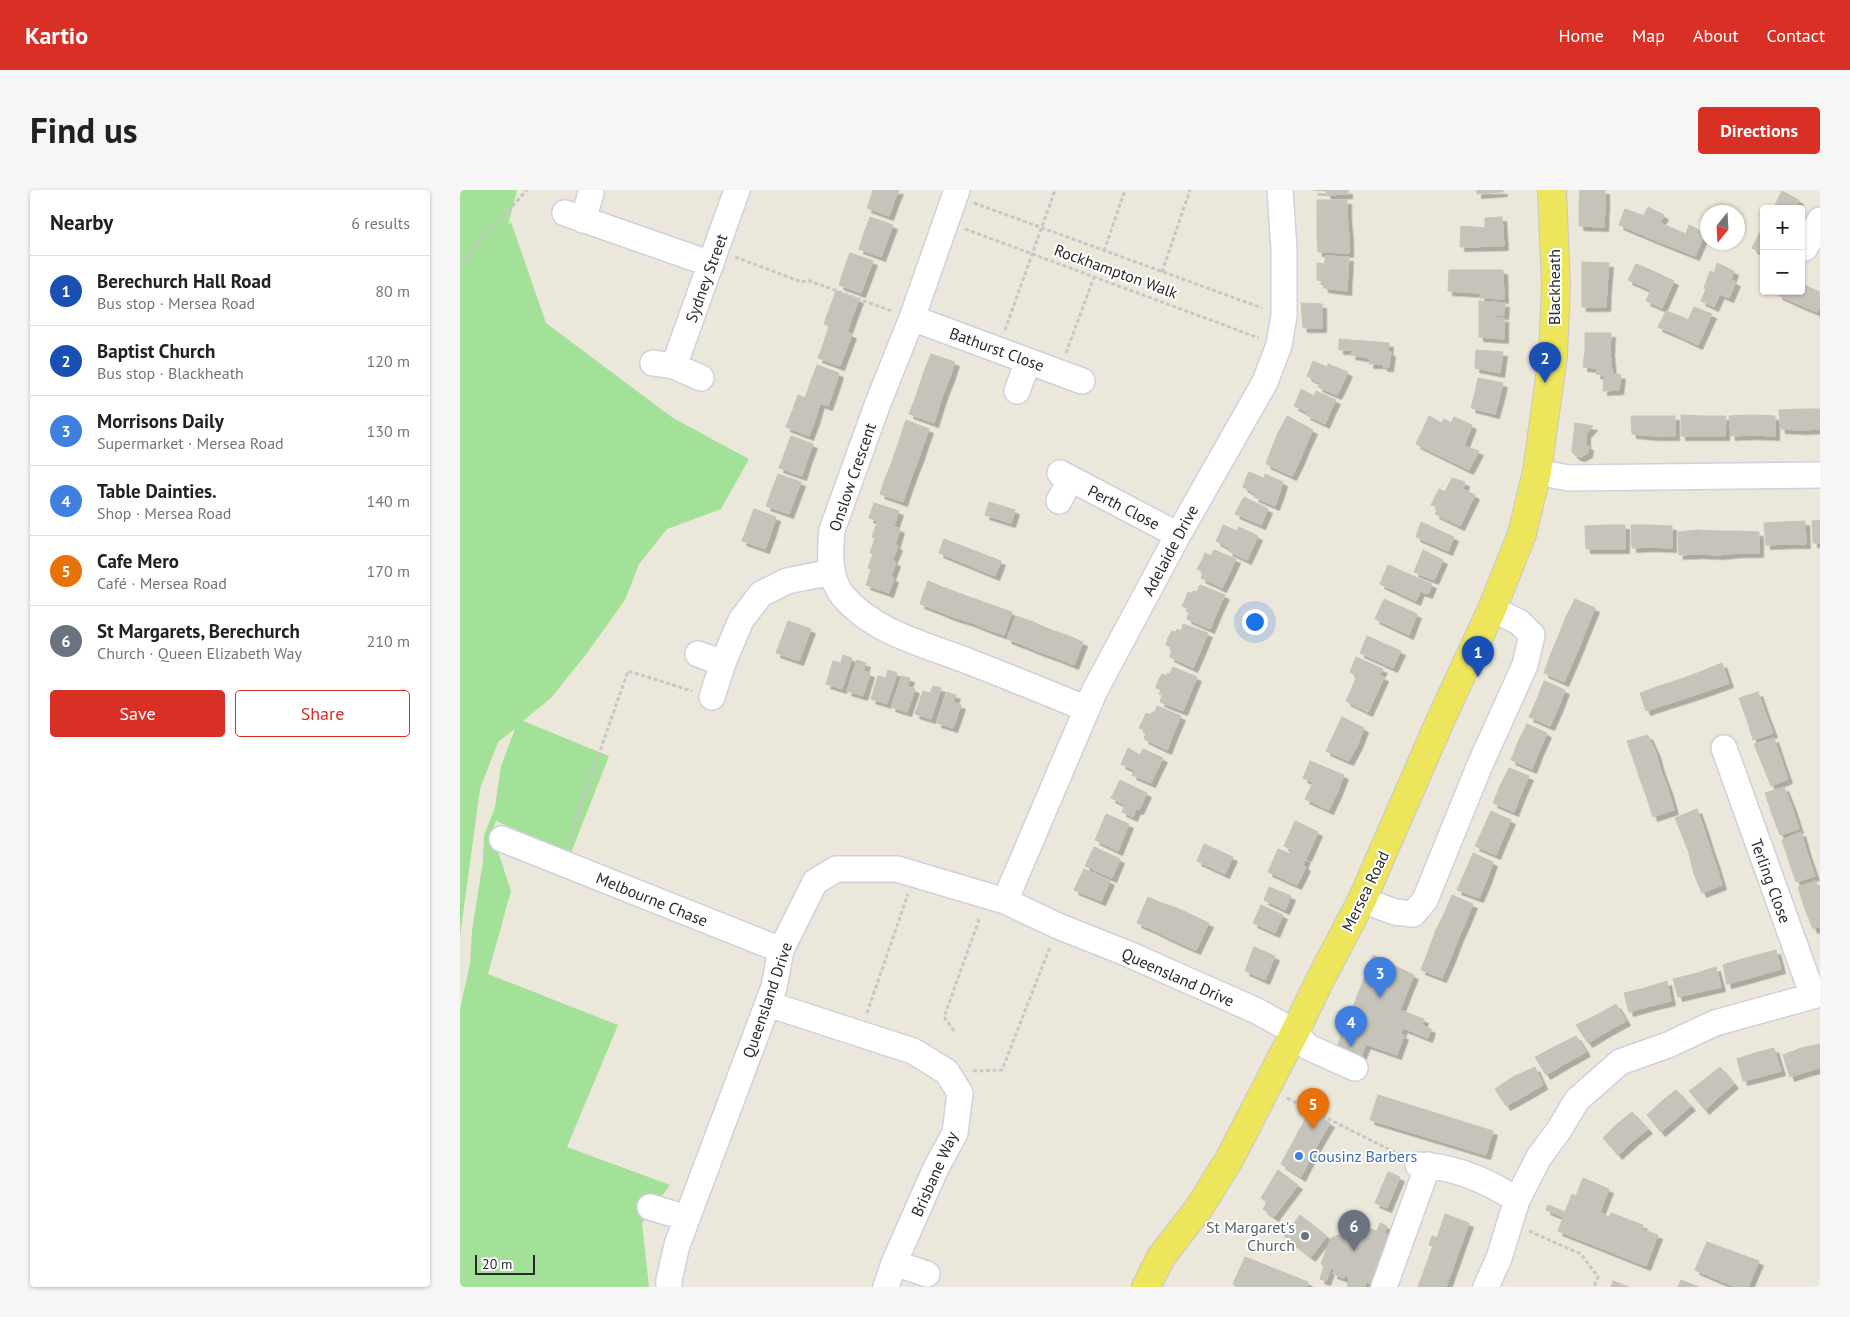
<!DOCTYPE html>
<meta charset="utf-8">
<style>
:root{--surface:#fff;--page:#f6f6f6;--text:#202124;--muted:#757577;--line:#e0e0e0;--accent:#d93025}
body{margin:0;font-family:"PT Sans",sans-serif;background:var(--page);color:var(--text)}
.controls{position:absolute;right:15px;top:15px;display:grid;overflow:hidden;border-radius:5px;box-shadow:0 1px 4px #0004}
.controls button{width:45px;height:45px;display:grid;place-items:center;padding:0;border:0;border-bottom:1px solid var(--line);background:var(--surface);color:var(--text);font:25px sans-serif}
.compass{position:absolute;left:1240px;top:15px;width:45px;height:45px;border-radius:50%;background:var(--surface);box-shadow:0 1px 4px #0004;rotate:198deg}
.scale{position:absolute;left:15px;bottom:12px;width:60px;box-sizing:border-box;padding-left:5px;border:2px solid #292929;border-top:0;font-size:14px;line-height:18px;white-space:nowrap;color:#292929;-webkit-text-stroke:4px #fff;paint-order:stroke}
.you{position:absolute;left:794px;top:431px;width:18px;height:18px;margin:-12px;border:4px solid #fff;border-radius:50%;background:#1a73e8;box-shadow:0 0 0 8px #1a73e833}
.badge{display:grid;place-items:center;width:32px;height:32px;border-radius:50%;background:var(--accent);color:#fff;font-size:16px;font-weight:700}
.pin{position:absolute;translate:-50% -41px;filter:drop-shadow(0 1px 2px #0008)}
.pin::after{content:'';position:absolute;top:26px;width:18px;height:15px;background:inherit;clip-path:polygon(0 0,100% 0,50% 100%)}
.list{margin:0;padding:0;list-style:none}
h2{display:flex;justify-content:space-between;align-items:center;height:65px;margin:0;padding:0 20px;font-size:21px}
h2 small{font-size:16px;font-weight:400;color:var(--muted)}
.list li{display:grid;grid-template-columns:32px 1fr auto;gap:15px;align-items:center;box-sizing:border-box;height:70px;padding:0 20px;border-top:1px solid var(--line)}
.list b{display:block;font-size:19px;white-space:nowrap}
.list p{margin:0;font-size:16px;white-space:nowrap;color:var(--muted)}
.list em{font-size:16px;font-style:normal;color:var(--muted)}
.actions{display:flex;gap:10px;padding:15px 20px}
.actions a{flex:1;padding:11px 0;border:1px solid var(--accent);border-radius:5px;text-align:center;font-size:18px;color:var(--accent)}
.actions .main{background:var(--accent);color:#fff}
.map{position:relative;flex:none;width:1360px;height:1097px;overflow:hidden;border-radius:5px}
header{display:flex;align-items:center;gap:30px;box-sizing:border-box;height:70px;padding:0 25px;background:var(--accent);color:#fff}
header strong{font-size:24px}
nav{display:flex;gap:28px;margin-inline-start:auto;font-size:18px}
.intro{display:flex;align-items:center;justify-content:space-between;box-sizing:border-box;height:120px;padding:0 30px}
h1{margin:0;font-size:35px}
.button{padding:12px 22px;border-radius:5px;background:var(--accent);color:#fff;font-size:18px;font-weight:700}
main{display:flex;gap:30px;padding:0 30px}
aside{flex:1;background:var(--surface);border-radius:5px;box-shadow:0 1px 4px #0004}
.map>svg:first-child{display:block}
.green{fill:#a3e198}
.building{fill:#c6c3ba;stroke:#c6c3b4;filter:url(#shadow)}
.lines{fill:none;stroke-linecap:round;stroke-linejoin:round}
.minor-casing{stroke:#d0d0e1;stroke-width:28}
.major-casing{stroke:#c7c7c7;stroke-width:30}
.path{stroke:#c7c7c7;stroke-width:3;stroke-dasharray:4 2.5;stroke-linecap:butt}
.minor{stroke:#fff;stroke-width:25}
.major{stroke:#ede65d;stroke-width:28}
.shop-dot{fill:#3f7fe0;stroke:#fff;stroke-width:2}
.worship-dot{fill:#6b7280;stroke:#fff;stroke-width:2}
.labels{text-anchor:middle;stroke-width:4;stroke-linejoin:round;paint-order:stroke}
.street-label{font-size:16px;fill:#292929;stroke:#fff}
.shop-label{font-size:16px;fill:#366cbe;stroke:#fff;text-anchor:start}
.worship-label{font-size:16px;fill:#5b616d;stroke:#fff;text-anchor:end}
</style>
<header>
<strong>Kartio</strong>
<nav><a>Home</a><a>Map</a><a>About</a><a>Contact</a></nav>
</header>
<div class="intro"><h1>Find us</h1><a class="button">Directions</a></div>
<main>
<aside>
<h2>Nearby<small>6 results</small></h2>
<ul class="list">
<li><span class="badge" style="background:#1a4fb4">1</span><div><b>Berechurch Hall Road</b><p>Bus stop · Mersea Road</p></div><em>80 m</em></li>
<li><span class="badge" style="background:#1a4fb4">2</span><div><b>Baptist Church</b><p>Bus stop · Blackheath</p></div><em>120 m</em></li>
<li><span class="badge" style="background:#3f7fe0">3</span><div><b>Morrisons Daily</b><p>Supermarket · Mersea Road</p></div><em>130 m</em></li>
<li><span class="badge" style="background:#3f7fe0">4</span><div><b>Table Dainties.</b><p>Shop · Mersea Road</p></div><em>140 m</em></li>
<li><span class="badge" style="background:#e8710a">5</span><div><b>Cafe Mero</b><p>Café · Mersea Road</p></div><em>170 m</em></li>
<li><span class="badge" style="background:#6b7280">6</span><div><b>St Margarets, Berechurch</b><p>Church · Queen Elizabeth Way</p></div><em>210 m</em></li>
</ul>
<div class="actions"><a class="main">Save</a><a>Share</a></div>
</aside>
<div class="map">
<svg width="1360" height="1097" viewBox="0 0 1360 1097">
<defs>
<filter id="shadow"><feDropShadow dx="4.5" dy="4.5" stdDeviation="0" flood-color="#0004"/></filter>
</defs>
<rect width="100%" height="100%" fill="#ebe7da"/>
<path class="green" d="M0,0H57L48,35L51,32L86,133L213,228L289,269L261,319L207,339L179,374L165,410L127,463L91,508L63,531L149,566L111,663L36,631L32,643L51,701L28,784L158,835L107,957L210,995L182,1033L189,1097H0V819L10,774L12,741L23,671L24,646L35,617L41,576L55,539L38,552L20,599L0,746Z"/>
<path class="building" d="M413,0H439L435,9L413,1Z
M853,0H888V4L867,5L866,1Z
M1017,0H1043V2L1017,4Z
M1120,0H1145V15L1119,14Z
M413,1L435,9L429,26L407,18Z
M1322,1L1339,10L1335,19H1313Z
M857,10H887V24L857,27Z
M1119,14L1145,15L1144,37L1119,36Z
M1188,17L1204,25L1200,33L1205,35L1197,51L1159,35L1165,19L1184,26Z
M887,24L888,36L857,38V27Z
M410,27L433,35L427,51L404,43Z
M1042,27L1044,56L1000,57L1001,36L1025,38V28Z
M1205,35L1226,44L1229,35L1245,43L1235,66L1197,51Z
M888,36L889,49L857,48V38Z
M1302,38L1304,39V64L1292,58Z
M404,43L427,51L421,67L399,59Z
M857,48L889,49V63L858,62Z
M390,63L413,71L407,87L384,79Z
M865,66L889,67L888,83L857,82V73L865,74Z
M1122,72L1149,73L1147,96H1122Z
M1257,73L1274,81L1271,90L1276,92L1269,108L1260,104L1254,117L1241,111L1246,99L1244,98L1250,81L1254,83Z
M1176,74L1193,81L1186,98L1168,90Z
M384,79L407,87L401,103L379,95Z
M989,80H1043L1044,109L1020,108L1021,103L988,101Z
M1193,81L1214,91L1202,118L1186,111L1191,100L1186,98Z
M857,82L888,83L887,101L864,98L863,91L857,90Z
M1341,94L1346,96L1338,114L1318,105L1320,101H1341Z
M1122,96H1147L1146,117H1122Z
M1346,96L1360,102V116L1357,122L1338,114Z
M376,101L399,109L393,125L370,117Z
M1019,111L1045,113L1044,125H1036L1035,128H1044V149L1019,147Z
M841,113L862,114V138H843Z
M370,117L393,125L387,142L364,134Z
M1234,117L1252,124L1238,155L1217,145L1225,128L1228,130Z
M1206,121L1225,128L1217,145L1198,137Z
M369,136L392,144L386,160L364,152Z
M1125,143H1151L1150,161L1125,159Z
M879,149L929,153L928,161L931,162L929,177H923V174H909L910,168L891,165L892,160H879Z
M364,152L386,160L380,176L358,168Z
M1125,159L1150,161L1152,183L1161,185L1159,200L1143,201L1144,185L1136,184L1137,178L1123,177Z
M1016,160L1043,162L1040,183L1015,178Z
M471,164L495,172L490,187L465,179Z
M853,171L867,177L868,174L888,182L883,193L850,179Z
M357,175L379,183L374,199L351,191Z
M465,179L490,187L484,202L460,194Z
M850,179L883,193L877,205L858,197L860,193L847,186Z
M1018,188L1043,193L1039,209L1015,203Z
M351,191L374,199L368,216L345,208Z
M460,194L484,202L479,217L455,209Z
M841,199L854,206L856,201L876,210L870,222L838,207Z
M1015,203L1039,209L1035,224L1011,218Z
M338,205L360,213L355,230L332,222Z
M838,207L870,222L865,234L846,225L847,222L834,216Z
M455,209L479,217L474,233L449,224Z
M1341,219H1360V239L1342,240Z
M1341,219L1342,240L1321,239L1319,220Z
M332,222L355,230L349,246L326,237Z
M1221,225L1242,226L1243,246H1221Z
M1292,225L1315,226V246L1292,245Z
M1292,225V245L1271,246L1269,226Z
M827,226L853,240L846,255L818,243Z
M969,226L982,233L984,229L991,233L994,227L1012,235L1004,256L1019,261L1009,280L956,254Z
M1171,226H1193L1194,246L1172,244Z
M1193,226H1215V246H1194Z
M1242,226H1266L1265,246H1243Z
M446,230L469,239L464,253L441,245Z
M1115,233L1133,236L1126,244V255L1129,256L1128,263L1121,267L1116,266L1112,262Z
M818,243L846,255L839,272L811,260Z
M441,245L464,253L459,268L436,260Z
M331,246L353,254L347,270L325,262Z
M436,260L459,268L453,283L431,274Z
M811,260L839,272L832,286L806,274Z
M325,262L347,270L342,286L319,278Z
M431,274L453,283L448,297L425,289Z
M789,282L804,288L805,284L823,292L820,302L786,288Z
M318,284L341,292L335,308L312,300Z
M786,288L820,302L815,316L794,307L796,304L783,297Z
M992,288L1005,292L1003,299L1015,305L1000,336L975,324L978,317L971,315L979,299L985,302Z
M425,289L448,297L443,312L420,304Z
M312,300L335,308L329,324L306,316Z
M784,307L808,319L801,335L775,324Z
M529,312L555,320L551,333L525,325Z
M414,313L439,321L434,336L409,328Z
M294,319L316,327L311,343L288,335Z
M418,330L440,339L435,355L412,347Z
M1360,330V353H1353L1352,331Z
M1345,331L1346,354H1326L1324,332Z
M961,332L994,347L988,361L956,347Z
M1324,332L1326,354L1306,355L1304,333Z
M288,335L311,343L305,359L282,351Z
M763,335L777,341L779,337L798,346L793,357L760,343Z
M1145,335H1165V359H1144Z
M1145,335L1144,359H1126L1125,336Z
M1171,335H1191V357L1172,358Z
M1191,335L1212,336V358L1191,357Z
M1237,340L1258,341V365L1238,364Z
M1237,340L1238,364L1219,365L1218,342Z
M1258,341H1277L1279,363L1258,365Z
M1277,341L1299,342V363H1279Z
M760,343L793,357L787,370L768,361L769,358L756,351Z
M415,348L438,356L432,371L410,363Z
M484,349L541,371L535,386L479,363Z
M754,360L776,369L769,384L741,372L745,363L751,366Z
M963,360L983,370L974,390L954,382Z
M413,364L436,372L431,386L408,378Z
M741,372L769,384L762,398L741,388L744,382L737,379Z
M928,375L972,394L968,404L960,401L956,411L920,394Z
M411,379L434,388L429,403L406,395Z
M468,391L485,398L476,420L460,414Z
M740,395L765,405L757,422L726,408L728,402L733,404V401L737,402Z
M485,398L501,404L493,427L476,420Z
M501,404L518,410L510,432L493,427Z
M726,408L757,422L750,439L727,429L729,422L726,421L727,418L722,416Z
M924,409L957,424L949,445L915,429Z
M1115,409L1135,418L1128,435L1106,427Z
M518,410L535,416L527,439L510,432Z
M535,416L552,422L544,445L527,439Z
M556,426L573,432L563,455L547,449Z
M1106,427L1128,435L1120,455L1098,447Z
M328,431L351,439L345,455L322,447Z
M573,432L589,439L580,462L563,455Z
M723,434L748,443L741,460L708,448L712,441L716,442L717,439L721,441Z
M589,439L606,445L597,468L580,462Z
M606,445L623,452L614,475L597,468Z
M907,446L941,461L933,478L900,463Z
M322,447L345,455L339,471L316,463Z
M1098,447L1120,455L1112,474L1090,466Z
M708,448L741,460L733,478L710,467L712,461L710,460L711,457L706,455Z
M383,465L392,468L382,499L366,494L373,471L381,473Z
M1090,466L1112,474L1104,492L1084,483Z
M896,467L923,479L919,485L924,487L916,505L893,495L897,486L890,482Z
M397,470L406,473L403,481L410,483L403,506L387,501Z
M1262,473L1269,493L1247,501L1240,482Z
M713,477L737,487L730,504L698,491L702,484L707,486V483L710,484Z
M428,480L437,483L427,514L411,509L418,486L426,488Z
M1240,482L1247,501L1226,508L1221,489Z
M442,486L450,488L447,496L455,499L447,522L431,517Z
M1221,489L1226,508L1207,514L1199,496Z
M698,491L730,504L723,521L700,512L702,505L699,504L701,500L696,498Z
M1084,491L1105,500L1098,518L1077,509Z
M893,495L916,505L908,522L886,511Z
M473,496L481,498L471,529L455,524L463,501L470,503Z
M1199,496L1207,514L1186,521L1180,503Z
M487,502L496,505L493,512L501,515L493,538L477,533Z
M1298,502L1305,522L1287,530L1279,508Z
M1077,509L1098,518L1090,536L1069,527Z
M697,516L721,526L714,542L683,530L686,523L691,525L692,522H695Z
M1305,522L1313,543L1293,550L1287,530Z
M882,527L904,538L898,554L874,544Z
M683,530L714,542L707,560L684,549L686,543L683,542L684,540L679,538Z
M1067,534L1087,543L1079,561L1058,552Z
M874,544L898,554L889,571L866,561Z
M1188,545L1196,563L1173,568L1167,551Z
M1314,548L1321,569L1303,576L1294,554Z
M1058,552L1079,561L1072,579L1051,570Z
M668,558L680,565L683,559L703,568L697,580L665,565Z
M1196,563L1200,578L1179,586L1173,568Z
M665,565L697,580L691,593L672,585L674,580L661,574Z
M1321,569L1328,589L1311,596L1303,576Z
M850,571L884,585L877,603L843,588Z
M1049,578L1069,586L1061,604L1040,596Z
M1200,578L1208,599L1187,608L1179,586Z
M660,590L687,603L679,620L676,619L673,627L662,622L665,615L651,608Z
M853,593L877,603L869,620L845,609Z
M1040,596L1061,604L1054,622L1033,613Z
M1324,597L1332,617L1312,624L1305,603Z
M1208,599L1214,620L1193,627L1187,608Z
M1332,617L1339,639L1320,645L1312,624Z
M1237,619L1244,639L1222,645L1215,628Z
M1031,621L1051,630L1043,648L1023,639Z
M646,624L669,634L658,661L635,650Z
M835,631L858,642L847,667L824,656Z
M1023,639L1043,648L1036,665L1015,656Z
M1244,639L1249,655L1229,663L1222,645Z
M1341,642L1347,663L1328,668L1322,650Z
M744,654L773,667L765,684L737,671Z
M1249,655L1256,675L1234,684L1229,663Z
M634,657L660,669L652,688L625,676Z
M818,659L831,664L832,662L846,668L843,675L846,677L837,695L808,682Z
M1013,663L1033,672L1027,689L1006,680Z
M1347,663L1355,686L1336,692L1328,668Z
M1256,675L1262,695L1242,703L1234,684Z
M624,679L650,691L641,711L614,700Z
M1006,680L1027,689L1019,708L997,700Z
M1356,691L1360,701V712L1344,716L1338,697Z
M809,697L831,706L825,720L804,710Z
M992,705L1013,714L1006,731L984,724Z
M688,707L702,713L691,739L677,733Z
M1360,712V736L1353,739L1344,716Z
M702,713L717,718L705,746L691,739Z
M801,715L823,725L815,743L793,733Z
M717,718L732,725L720,753L705,746Z
M984,724L1006,731L998,749L976,740Z
M732,725L749,733L736,760L720,753Z
M976,740L998,749L990,770L969,759Z
M794,757L815,766L805,790L785,781Z
M969,759L990,770L982,788L961,780Z
M1316,760L1321,779L1286,789L1282,769Z
M913,765L954,785L949,797L908,779Z
M1282,769L1286,789L1267,794L1263,775Z
M1256,777L1261,797L1239,802L1234,784Z
M908,779L949,797L940,820L964,829L962,835L971,839L968,848L943,838L941,843L899,830L897,834L888,829Z
M1234,784L1239,802L1218,807L1213,789Z
M1207,791L1211,811L1190,816L1185,798Z
M1185,798L1190,816L1169,822L1164,803Z
M1156,814L1166,831L1146,842L1137,825Z
M1137,825L1146,842L1128,853L1116,835Z
M887,829L897,834L891,849L881,845Z
M899,830L944,845L937,865L891,849Z
M881,845L906,854L900,869L876,861Z
M1116,846L1126,862L1106,873L1096,856Z
M1360,854V878L1345,882L1341,858Z
M1096,856L1106,873L1086,885L1075,867Z
M1314,858L1321,881L1303,886L1295,863Z
M1341,858L1345,882L1330,887L1323,865Z
M1295,863L1303,886L1283,891L1277,869Z
M1075,877L1083,895L1066,905L1053,887Z
M1260,877L1274,894L1259,907L1245,889Z
M1053,887L1066,905L1046,916L1035,899Z
M1245,889L1259,907L1245,920L1229,901Z
M1216,900L1231,916L1215,930L1202,911Z
M918,905L1033,941L1026,965L910,930Z
M1202,911L1215,930L1201,942L1187,925Z
M850,921L870,933L856,957L836,946Z
M1172,922L1188,939L1173,951L1157,934Z
M1157,934L1173,951L1158,965L1143,948Z
M836,946L856,957L841,987L821,974Z
M818,980L838,995L814,1027L803,1019L807,1012L801,1008Z
M928,982L940,987L927,1018L915,1013Z
M1123,988L1149,999L1140,1022L1149,1027L1151,1023L1183,1035L1181,1039L1198,1045L1186,1076L1098,1041L1103,1027L1086,1020L1088,1015L1105,1022L1112,1004L1116,1006Z
M985,1024L1009,1033L986,1097H958L973,1056L969,1055L972,1046L977,1048Z
M840,1025L867,1046L851,1067L824,1046Z
M920,1033L927,1036L924,1044L928,1045L910,1093L906,1092L905,1097H887L889,1090L887,1085L885,1084L884,1088L873,1084L874,1079L871,1078L866,1091L860,1089L864,1076L861,1074L871,1048L900,1036L917,1041Z
M1247,1052L1299,1071L1288,1097H1275L1235,1080Z
M785,1067L848,1092L846,1097H776L773,1094Z
M1221,1090L1239,1097H1218Z
M1153,1091L1169,1097H1151Z"/>
<g class="lines">
<defs>
<path id="minor" d="M497,0L452,128L418,213L372,340C370,361 368,388 383,406C414,443 467,455 510,472C549,487 588,503 627,519
M105,23L251,74
M123,30L131,3
M1345,58L1360,30
M452,128L622,191
M193,173L214,176L241,188
M214,176L277,0
M557,201L568,171
M1077,282L1109,288L1360,285
M600,283L718,345
M599,311L610,290
M238,464L263,473
M252,507L263,473L281,430L301,404L327,391L372,382
M1264,558L1353,806
M42,649L321,760
M902,710L935,722L953,724L965,710L1019,577L1065,475L1072,445L1059,432L1032,419
M545,711L635,500L718,345L805,192L819,155L824,126V59L820,0
M308,814L453,861L487,882L500,903L495,943L476,978L434,1073L426,1097
M958,975C993,976 1028,991 1057,1010
M190,1017L227,1028
M434,1073L467,1084
M209,1097V1090L217,1055L314,797L321,760L355,692L376,679H437L545,711L598,736L666,763L797,821L835,842L848,857L895,878
M924,1097L968,975
M1026,1097L1039,1068L1057,1010L1079,967L1099,940L1117,910L1160,872L1208,855L1255,833L1360,804"/>
<path id="major" d="M686,1097L701,1067L739,1018L770,968L835,842L860,790L902,710L981,529L1032,419L1062,344L1077,282L1093,165L1096,96L1092,0"/>
</defs>
<use href="#minor" class="minor-casing"/>
<use href="#major" class="major-casing"/>
<path class="path" d="M514,13L802,118
M505,39L799,148
M644,61L665,0
M275,67L342,92L347,90L432,121
M0,74L67,0
M702,82L730,0
M545,140L595,0
M606,163L634,87
M108,652L168,481L232,501
M407,823L448,704
M494,841L484,827L520,727
M513,881L542,880L590,757
M827,908L940,965
M1069,1041L1121,1064L1138,1087L1134,1097"/>
<use href="#minor" class="minor"/>
<use href="#major" class="major"/>
</g>
<circle class="shop-dot" cx="839" cy="966" r="5"/>
<circle class="worship-dot" cx="845" cy="1046" r="5"/>
<g class="labels">
<g class="street-label">
<text transform="translate(656 81) rotate(20)" y="6">Rockhampton Walk</text>
<text transform="translate(246 88) rotate(-70)" y="6">Sydney Street</text>
<text transform="translate(1094 97) rotate(-90)" y="6">Blackheath</text>
<text transform="translate(537 159) rotate(20)" y="6">Bathurst Close</text>
<text transform="translate(392 287) rotate(-71)" y="6">Onslow Crescent</text>
<text transform="translate(664 317) rotate(27)" y="6">Perth Close</text>
<text transform="translate(710 360) rotate(-62)" y="6">Adelaide Drive</text>
<text transform="translate(1311 691) rotate(70)" y="6">Terling Close</text>
<text transform="translate(905 701) rotate(-64)" y="6">Mersea Road</text>
<text transform="translate(192 709) rotate(22)" y="6">Melbourne Chase</text>
<text transform="translate(718 787) rotate(24)" y="6">Queensland Drive</text>
<text transform="translate(307 810) rotate(-71)" y="6">Queensland Drive</text>
<text transform="translate(474 984) rotate(-66)" y="6">Brisbane Way</text>
</g>
<g class="shop-label">
<text x="849" y="972">Cousinz Barbers</text>
</g>
<g class="worship-label">
<text x="835" y="1043">St Margaret's<tspan x="835" dy="18">Church</tspan></text>
</g>
</g>
</svg>
<div class="controls">
<button>+</button>
<button>−</button>
</div>
<svg class="compass" viewBox="-18 -18 36 36"><path d="M0-13l5 13h-10z" fill="#e53935"/><path d="M0 13l5-13h-10z" fill="#757577"/></svg>
<div class="scale">20 m</div>
<div class="you"></div>
<div class="pin badge" style="left:1018px;top:487px;background:#1a4fb4">1</div>
<div class="pin badge" style="left:1085px;top:193px;background:#1a4fb4">2</div>
<div class="pin badge" style="left:920px;top:808px;background:#3f7fe0">3</div>
<div class="pin badge" style="left:891px;top:857px;background:#3f7fe0">4</div>
<div class="pin badge" style="left:853px;top:939px;background:#e8710a">5</div>
<div class="pin badge" style="left:894px;top:1061px;background:#6b7280">6</div>
</div>
</main>
